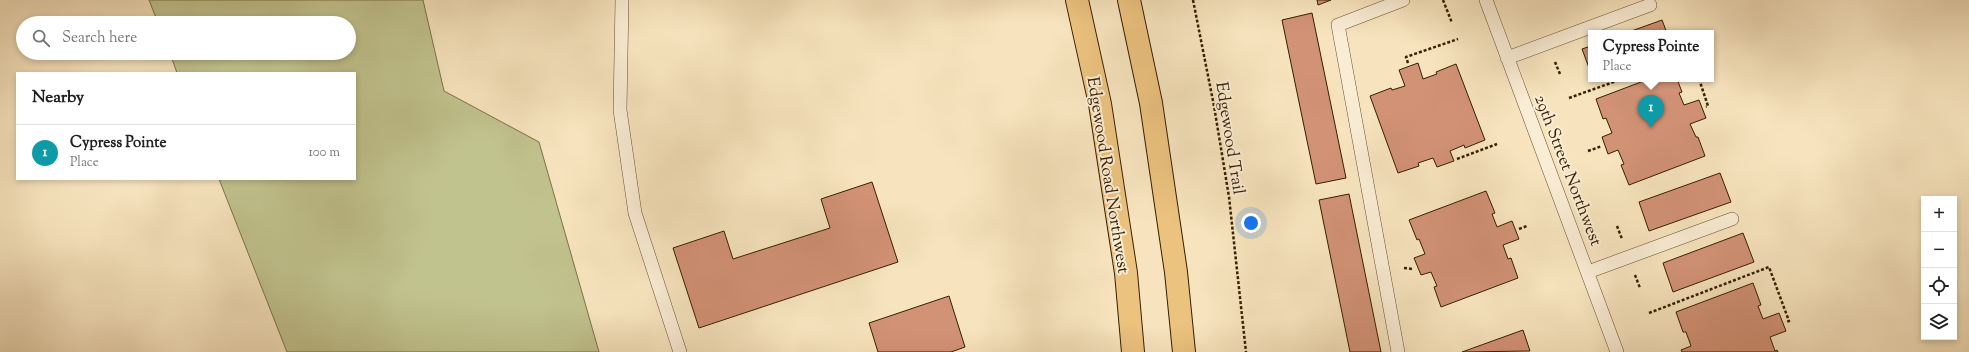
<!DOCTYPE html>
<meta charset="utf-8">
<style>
:root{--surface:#fff;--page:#f2f2f2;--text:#202124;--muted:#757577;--line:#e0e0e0;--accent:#1a73e8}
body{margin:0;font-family:"Sorts Mill Goudy",serif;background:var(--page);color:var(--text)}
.controls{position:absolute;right:12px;bottom:12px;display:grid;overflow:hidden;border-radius:0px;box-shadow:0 2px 6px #0003}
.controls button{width:36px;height:36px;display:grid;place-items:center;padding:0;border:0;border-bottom:1px solid var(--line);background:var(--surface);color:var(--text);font:20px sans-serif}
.you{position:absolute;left:1251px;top:223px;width:14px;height:14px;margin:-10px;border:3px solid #fff;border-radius:50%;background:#1a73e8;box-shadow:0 0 0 6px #1a73e833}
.badge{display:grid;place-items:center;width:26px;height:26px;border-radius:50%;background:var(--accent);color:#fff;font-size:13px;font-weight:700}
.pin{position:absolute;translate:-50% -33px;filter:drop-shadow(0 1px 2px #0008)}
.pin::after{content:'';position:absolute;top:21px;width:14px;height:12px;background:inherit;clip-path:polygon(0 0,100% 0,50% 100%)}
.popup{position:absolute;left:1588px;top:30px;width:126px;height:52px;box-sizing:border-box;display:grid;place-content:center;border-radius:0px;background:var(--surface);filter:drop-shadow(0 1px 3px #0005);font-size:13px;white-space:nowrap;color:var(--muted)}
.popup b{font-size:15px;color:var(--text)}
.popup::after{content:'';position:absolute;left:50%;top:100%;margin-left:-8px;border:8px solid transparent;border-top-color:var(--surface)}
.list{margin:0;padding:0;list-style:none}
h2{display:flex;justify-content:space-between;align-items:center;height:52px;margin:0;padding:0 16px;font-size:17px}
h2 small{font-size:13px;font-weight:400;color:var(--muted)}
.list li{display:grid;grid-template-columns:26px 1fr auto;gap:12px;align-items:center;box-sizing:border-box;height:56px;padding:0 16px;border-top:1px solid var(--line)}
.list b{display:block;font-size:15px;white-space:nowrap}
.list p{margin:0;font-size:13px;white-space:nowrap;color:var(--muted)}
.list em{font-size:13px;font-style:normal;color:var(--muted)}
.icon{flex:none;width:22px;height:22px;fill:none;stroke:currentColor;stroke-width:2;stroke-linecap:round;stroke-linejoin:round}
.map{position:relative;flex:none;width:1969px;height:352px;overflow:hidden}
.search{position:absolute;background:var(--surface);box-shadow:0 2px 6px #0003;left:16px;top:16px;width:340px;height:44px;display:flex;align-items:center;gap:10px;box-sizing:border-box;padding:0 14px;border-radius:22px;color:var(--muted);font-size:15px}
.panel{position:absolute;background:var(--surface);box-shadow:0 2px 6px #0003;left:16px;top:72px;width:340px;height:108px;border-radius:0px}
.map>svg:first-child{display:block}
.green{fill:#c1c38e;stroke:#7c7047}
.building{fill:#d29276;stroke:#361e00}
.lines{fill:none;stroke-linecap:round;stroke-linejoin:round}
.lane-casing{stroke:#665030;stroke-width:14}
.primary-casing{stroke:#361e00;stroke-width:24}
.path{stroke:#361e00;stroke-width:2.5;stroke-dasharray:3 2;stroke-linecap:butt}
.lane{stroke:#faedd5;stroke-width:13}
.primary{stroke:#ecc27f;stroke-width:22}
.labels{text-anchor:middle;stroke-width:4;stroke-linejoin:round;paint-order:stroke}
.street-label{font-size:17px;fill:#361e00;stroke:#faedd5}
</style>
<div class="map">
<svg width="1969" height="352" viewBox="0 0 1969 352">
<rect width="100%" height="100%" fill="#f7e4be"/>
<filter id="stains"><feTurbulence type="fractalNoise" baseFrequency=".005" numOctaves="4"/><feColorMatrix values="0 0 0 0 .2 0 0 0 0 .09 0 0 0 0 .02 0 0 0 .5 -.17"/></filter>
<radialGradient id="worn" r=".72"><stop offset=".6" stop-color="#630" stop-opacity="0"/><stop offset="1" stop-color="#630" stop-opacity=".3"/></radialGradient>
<path class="green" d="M149,0H423L444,91L539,142L599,352H287L219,179H355V73H177L170,53H349V23H158Z"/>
<path class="building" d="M1317,0H1331L1318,5Z
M1312,13L1346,178L1316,184L1282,20Z
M1662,20L1667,33H1626Z
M1591,46V73L1582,49Z
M1418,63L1423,79L1437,74L1436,72L1456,64L1485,140L1465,148L1464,145L1450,151L1454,161L1437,167L1433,158L1418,163L1419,166L1398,173L1370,96L1391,88L1392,90L1405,86L1399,70Z
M1649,79H1677L1682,92L1679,93L1684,105L1699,100L1706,118L1690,124L1696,137H1698L1705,156L1629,185L1621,165L1624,164L1618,150L1608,154L1602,137L1612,133L1606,118L1603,119L1596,99Z
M1720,173L1731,202L1649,231L1639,202Z
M872,182L898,262L699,328L673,248L724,231L733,259L830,228L821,199Z
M1486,191L1495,213L1492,214L1497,227L1512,221L1519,239L1503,245L1508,259L1511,258L1518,278L1441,307L1434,287L1437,286L1431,272L1421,275L1414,258L1425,254L1419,239L1417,240L1409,220Z
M1349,194L1381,352H1350L1319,200Z
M1743,233L1754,262L1673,292L1663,263Z
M1753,283L1761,305L1758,306L1763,319L1779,313L1786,331L1770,337L1775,351L1777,350L1778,352H1682L1681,350L1691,346L1686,332H1683L1676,312Z
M949,296L965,347L951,352H878L869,323Z
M1523,330L1530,351L1462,352Z"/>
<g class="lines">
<defs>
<path id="lane" d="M622,0L620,110L635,213L680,352
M1486,0L1617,352
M1507,58L1650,5
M1588,272L1732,219
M1398,352L1338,25L1403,0"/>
<path id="primary" d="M1077,0L1100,104L1126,273L1133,352
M1129,0L1151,103L1176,272L1184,352"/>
</defs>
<use href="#lane" class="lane-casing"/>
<use href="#primary" class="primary-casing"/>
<path class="path" d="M1193,0L1214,106L1229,197L1246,352
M1443,0L1452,23
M1555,62L1560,74
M1408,63L1406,57L1458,39
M1699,79L1708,106L1706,107
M1569,98L1622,79
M1588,151L1602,146
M1457,159L1497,144
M1617,226L1622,239
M1519,229L1527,226
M1404,268L1413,269
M1635,275L1640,288
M1649,313L1769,267L1789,321L1786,322"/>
<use href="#lane" class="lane"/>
<use href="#primary" class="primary"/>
</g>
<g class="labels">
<g class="street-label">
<text transform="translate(1231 138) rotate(81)" y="6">Edgewood Trail</text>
<text transform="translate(1569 170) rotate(69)" y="6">29th Street Northwest</text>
<text transform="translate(1109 175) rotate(81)" y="6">Edgewood Road Northwest</text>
</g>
</g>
<rect width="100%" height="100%" filter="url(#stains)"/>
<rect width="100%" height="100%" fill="url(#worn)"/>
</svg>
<div class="controls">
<button>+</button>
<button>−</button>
<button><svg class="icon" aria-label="locate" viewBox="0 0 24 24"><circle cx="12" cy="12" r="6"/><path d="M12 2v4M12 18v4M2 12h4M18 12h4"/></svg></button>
<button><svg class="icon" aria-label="layers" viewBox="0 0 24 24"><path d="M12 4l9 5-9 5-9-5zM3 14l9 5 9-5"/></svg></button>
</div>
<div class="you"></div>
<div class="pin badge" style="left:1651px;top:128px;background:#0f9aa8">1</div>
<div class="popup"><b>Cypress Pointe</b>Place</div>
<div class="search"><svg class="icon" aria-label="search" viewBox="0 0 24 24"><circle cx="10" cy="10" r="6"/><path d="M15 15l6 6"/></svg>Search here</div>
<section class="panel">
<h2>Nearby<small></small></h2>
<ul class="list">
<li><span class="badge" style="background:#0f9aa8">1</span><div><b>Cypress Pointe</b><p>Place</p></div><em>100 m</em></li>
</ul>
</section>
</div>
